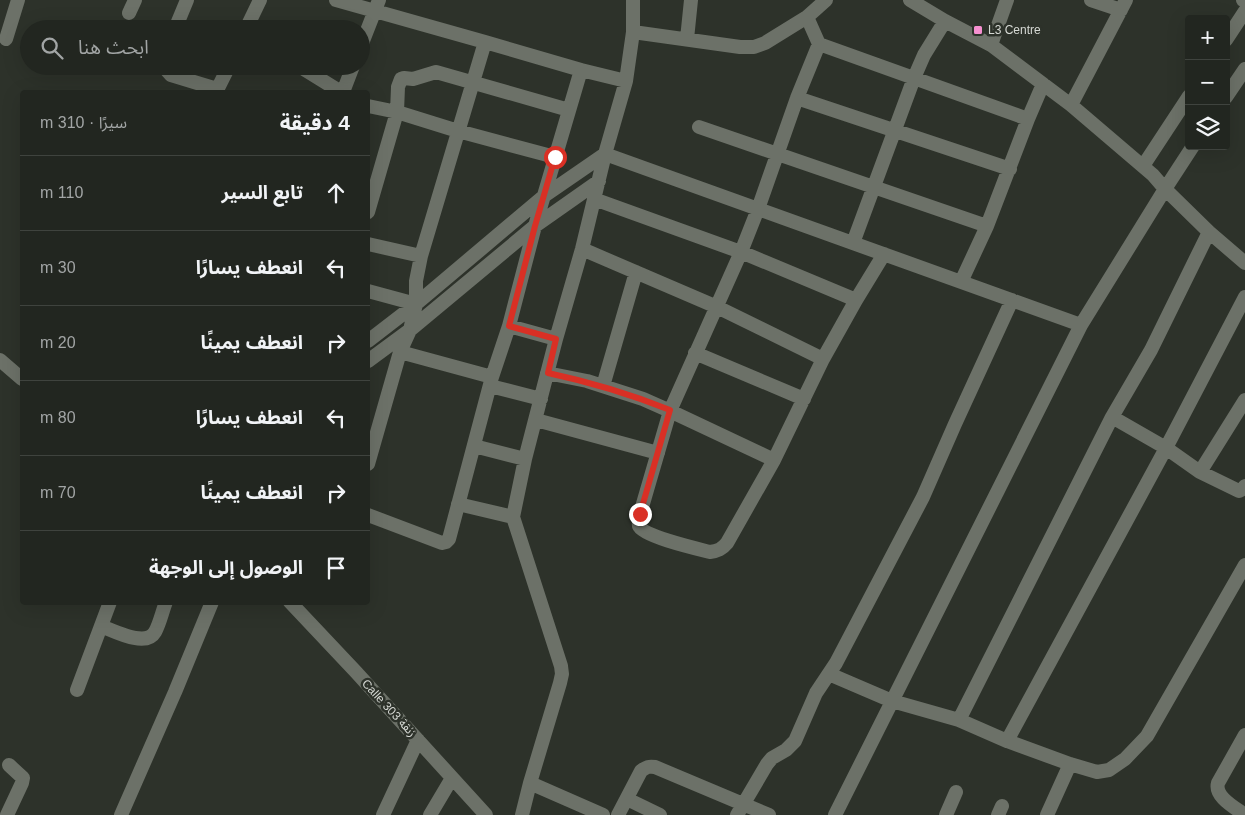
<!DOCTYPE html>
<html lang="ar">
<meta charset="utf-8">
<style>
:root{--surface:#222620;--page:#2e322d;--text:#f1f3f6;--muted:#a2a5a5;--line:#3f433e}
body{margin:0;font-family:Helvetica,"Noto Sans Arabic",sans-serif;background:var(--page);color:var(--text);direction:rtl}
.controls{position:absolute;right:15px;top:15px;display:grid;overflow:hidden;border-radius:5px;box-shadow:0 5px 20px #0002}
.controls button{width:45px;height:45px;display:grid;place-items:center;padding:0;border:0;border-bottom:1px solid var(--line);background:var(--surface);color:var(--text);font:25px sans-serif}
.stop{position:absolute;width:15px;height:15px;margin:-11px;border:4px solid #d93025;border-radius:50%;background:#fff}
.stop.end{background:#d93025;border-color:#fff;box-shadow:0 1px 5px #0008}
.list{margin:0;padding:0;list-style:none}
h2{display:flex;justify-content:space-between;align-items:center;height:65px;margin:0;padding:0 20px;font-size:21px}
h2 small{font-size:16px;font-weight:400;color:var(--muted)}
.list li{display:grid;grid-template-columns:32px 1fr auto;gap:15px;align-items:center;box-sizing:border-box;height:75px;padding:0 20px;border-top:1px solid var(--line)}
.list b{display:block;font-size:19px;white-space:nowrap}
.list em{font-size:16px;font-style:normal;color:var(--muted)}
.icon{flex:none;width:28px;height:28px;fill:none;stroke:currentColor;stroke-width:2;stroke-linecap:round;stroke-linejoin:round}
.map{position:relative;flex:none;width:1245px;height:815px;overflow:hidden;direction:ltr}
.search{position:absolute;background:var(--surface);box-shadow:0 5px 20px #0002;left:20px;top:20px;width:350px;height:55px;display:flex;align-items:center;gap:12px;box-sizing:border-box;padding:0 18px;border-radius:28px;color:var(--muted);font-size:19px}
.panel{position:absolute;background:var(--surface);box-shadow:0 5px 20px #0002;left:20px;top:90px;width:350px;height:515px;border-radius:5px;direction:rtl}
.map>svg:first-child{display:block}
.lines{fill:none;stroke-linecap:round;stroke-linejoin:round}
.minor{stroke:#6c7168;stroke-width:14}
.route{stroke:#d93025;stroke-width:6}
.poi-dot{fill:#f690d0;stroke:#2d322a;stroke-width:2}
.labels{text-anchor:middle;stroke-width:5;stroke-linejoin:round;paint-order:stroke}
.poi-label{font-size:12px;fill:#d6d9d4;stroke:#2d322a;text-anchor:start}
.street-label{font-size:12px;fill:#d6d9d4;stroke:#2d322a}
</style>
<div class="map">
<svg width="1245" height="815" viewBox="0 0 1245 815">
<rect width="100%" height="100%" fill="#2d322a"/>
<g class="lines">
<path class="minor" d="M336,0L485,42L581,70L626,81
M910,0L945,21L991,45L1071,105L1153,175L1165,189L1209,232L1245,263
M1091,0L1121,10
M1243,0L1245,1
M129,13L135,0
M807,17L819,44L1028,119
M175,29L187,0
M246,29L260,0
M633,32L740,47H754L765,43L807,17L826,0
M6,39L18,0
M687,39L691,0
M1226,40L1245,11
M819,44L797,98L758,209L741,252L670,411L640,514C640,517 638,523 639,526C642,536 698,549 710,552C718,551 722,549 727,543L774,460L823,359L856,300L884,254
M991,45L1007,0
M361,46L379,0
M163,66L171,75L217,89
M299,66L341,92
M216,92L229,66
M343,92L353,66
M1226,97L1245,69
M797,98L1010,169
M1071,105L1126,0
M368,106L397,112L458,131L555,157
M699,127L987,226
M1143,166L1189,96
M594,199L741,252L856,300
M368,212L397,112L398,87L401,79L404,78L413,79L436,72L569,110
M853,243L914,78L924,55L945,21
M368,244L421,256
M582,249L717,307L823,359
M961,282L987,226L1028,119L1043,84
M368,291L416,304
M509,326L556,339
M368,341L416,304L544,196L605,154L1081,325
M400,352L492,377
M695,353L804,399
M0,360L22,379
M368,361L410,330L535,226L599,181
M547,373L587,381L643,399L670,411L774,460
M490,386L541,399
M603,386L636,272
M1112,417L1166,448L1200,472L1239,491L1243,489L1245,486
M536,420L658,453
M474,446L525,459
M368,464L400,352L410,330L416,304V281L421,256L485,42
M1200,472L1245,400
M458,504L513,517
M368,515L442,543L446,542L449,539L492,377L509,326L535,226L581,70
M290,602L356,672L486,815
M101,626C114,631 146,648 155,632C160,623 162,612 166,602
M829,674L892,701L959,720L1007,741L1070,764L1097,772L1109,770L1125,759L1147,736L1245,565
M77,690L110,602
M959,720L1112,417L1151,350L1209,232
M1007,741L1166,448L1245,297
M530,783L603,815
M627,799L660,815
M7,815L22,783L23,778L9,765
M121,815L175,692L212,602
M383,815L418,740
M430,815L452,778
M522,815L530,783L560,683L562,674L561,666L513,517L525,459L556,339L582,249L605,154L626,81L633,32V0
M618,815L641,771C646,767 649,766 655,767L769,815
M737,815L767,764L772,758L786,750L795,741L816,693L836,663L923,497L955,424L1012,300
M835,815L1081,325L1165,189L1193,146
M946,815L956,792
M998,815L1002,806
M1047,815L1070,764
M1245,815C1236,808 1214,797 1218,783L1245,735"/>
</g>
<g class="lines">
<path class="route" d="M555,157L535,226L509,326L556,339L548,373C590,382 630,394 670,410L640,514"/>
</g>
<rect class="poi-dot" x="973" y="25" width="10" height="10" rx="2.5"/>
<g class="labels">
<g class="poi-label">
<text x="988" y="34">L3 Centre</text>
</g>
<g class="street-label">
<text transform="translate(389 708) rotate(47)" y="4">Calle 303 زنقة</text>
</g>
</g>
</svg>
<div class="controls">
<button>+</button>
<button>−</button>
<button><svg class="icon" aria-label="layers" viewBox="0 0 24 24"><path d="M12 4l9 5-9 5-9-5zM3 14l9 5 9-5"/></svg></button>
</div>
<div class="stop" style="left:555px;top:157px"></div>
<div class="stop end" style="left:640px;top:514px"></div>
<div class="search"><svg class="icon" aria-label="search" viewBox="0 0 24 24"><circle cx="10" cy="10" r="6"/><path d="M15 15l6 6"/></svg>ابحث هنا</div>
<section class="panel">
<h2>4 دقيقة<small>سيرًا · 310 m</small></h2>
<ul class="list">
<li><svg class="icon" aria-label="ahead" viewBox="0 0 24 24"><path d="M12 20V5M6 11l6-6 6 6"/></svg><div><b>تابع السير</b></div><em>110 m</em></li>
<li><svg class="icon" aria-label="left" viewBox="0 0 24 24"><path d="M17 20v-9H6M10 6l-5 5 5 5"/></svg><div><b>انعطف يسارًا</b></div><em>30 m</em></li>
<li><svg class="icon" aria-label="right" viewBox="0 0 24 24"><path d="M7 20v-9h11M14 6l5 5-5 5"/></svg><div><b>انعطف يمينًا</b></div><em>20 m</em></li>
<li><svg class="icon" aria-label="left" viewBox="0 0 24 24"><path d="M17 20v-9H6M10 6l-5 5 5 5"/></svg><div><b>انعطف يسارًا</b></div><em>80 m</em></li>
<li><svg class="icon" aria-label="right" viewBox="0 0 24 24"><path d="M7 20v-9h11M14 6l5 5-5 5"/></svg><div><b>انعطف يمينًا</b></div><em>70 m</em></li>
<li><svg class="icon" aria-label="arrive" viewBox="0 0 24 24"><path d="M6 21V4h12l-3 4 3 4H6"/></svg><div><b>الوصول إلى الوجهة</b></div></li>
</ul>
</section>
</div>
